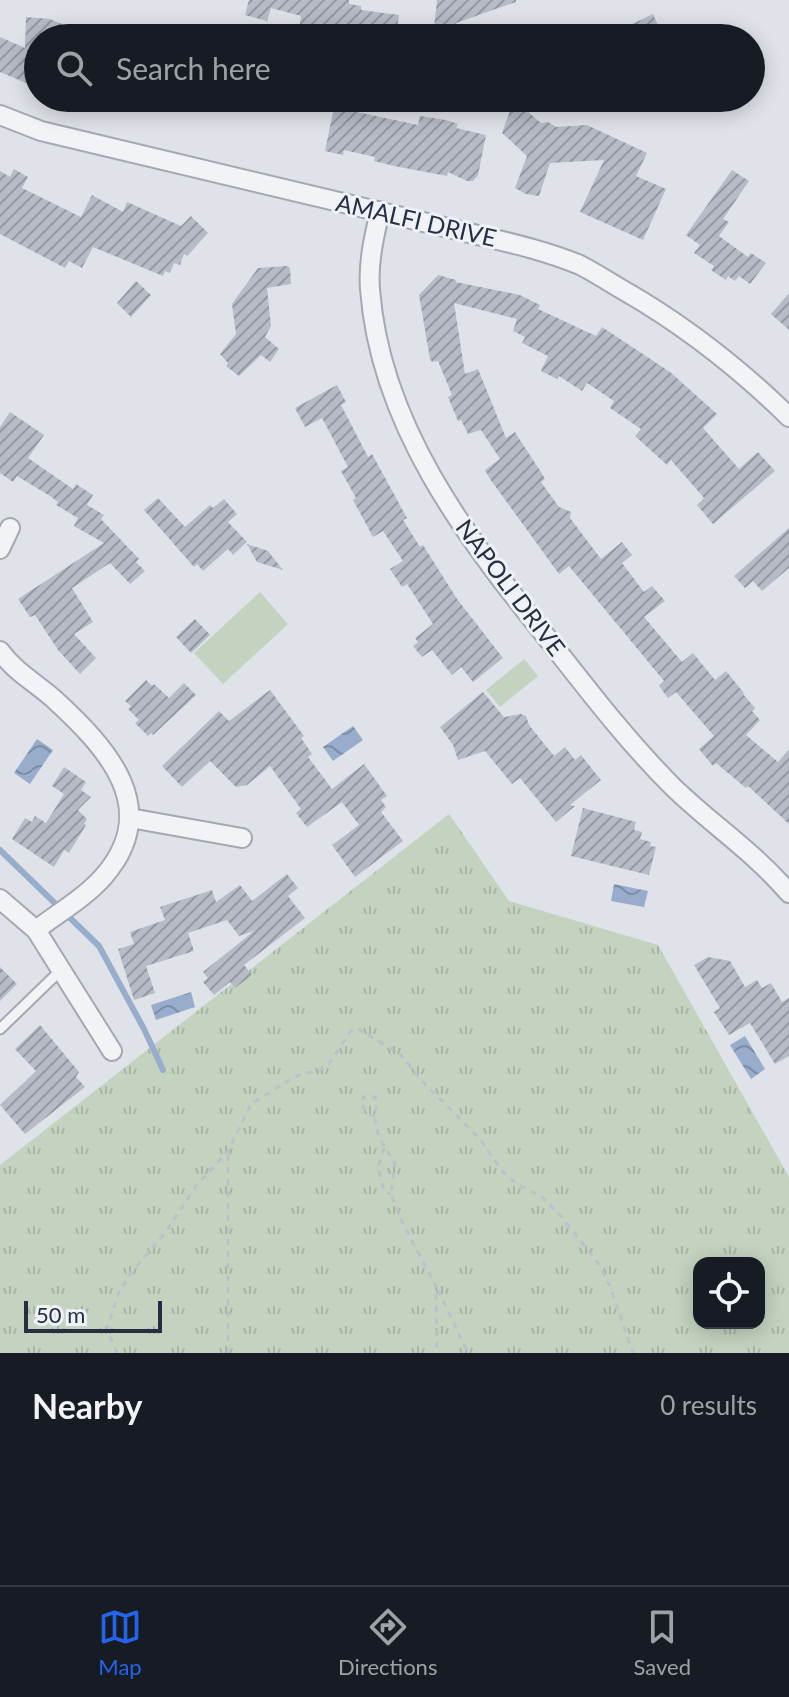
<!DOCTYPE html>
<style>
:root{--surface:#171b24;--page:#20242c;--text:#f1f3f6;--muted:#9ea1a6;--line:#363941;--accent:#2563eb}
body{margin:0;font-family:Lato,sans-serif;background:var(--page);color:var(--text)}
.controls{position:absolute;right:24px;bottom:24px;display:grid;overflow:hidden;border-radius:16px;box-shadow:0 4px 20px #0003}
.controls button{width:72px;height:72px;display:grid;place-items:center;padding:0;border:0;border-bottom:2px solid var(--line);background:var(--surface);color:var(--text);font:40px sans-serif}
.scale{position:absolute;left:24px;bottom:20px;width:138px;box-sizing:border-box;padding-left:8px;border:4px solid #272e41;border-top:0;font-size:22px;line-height:28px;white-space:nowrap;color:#272e41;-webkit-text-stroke:6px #eef1f6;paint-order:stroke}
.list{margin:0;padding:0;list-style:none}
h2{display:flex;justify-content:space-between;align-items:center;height:104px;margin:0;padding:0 32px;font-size:34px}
h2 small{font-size:26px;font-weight:400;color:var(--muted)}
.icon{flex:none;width:44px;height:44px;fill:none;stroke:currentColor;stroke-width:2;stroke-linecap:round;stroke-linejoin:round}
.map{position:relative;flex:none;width:789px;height:1353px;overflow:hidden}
.search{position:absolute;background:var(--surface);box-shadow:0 4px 20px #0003;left:24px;right:24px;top:24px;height:88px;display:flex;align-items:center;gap:20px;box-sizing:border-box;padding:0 28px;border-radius:44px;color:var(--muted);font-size:30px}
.sheet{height:232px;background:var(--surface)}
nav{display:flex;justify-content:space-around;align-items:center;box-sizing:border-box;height:112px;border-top:2px solid var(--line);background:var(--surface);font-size:22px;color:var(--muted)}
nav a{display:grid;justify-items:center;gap:4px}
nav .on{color:var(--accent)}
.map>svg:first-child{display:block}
.grass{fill:url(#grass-tufts);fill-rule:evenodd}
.pitch{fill:#c3d3bf}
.water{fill:url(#water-waves)}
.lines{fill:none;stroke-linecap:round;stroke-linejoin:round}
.stream{stroke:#98adcb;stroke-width:6}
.building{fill:url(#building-hatch)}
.lane-casing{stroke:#a4a8b3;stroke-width:13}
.street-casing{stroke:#a4a8b3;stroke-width:22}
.path{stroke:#bdc0c8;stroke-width:3;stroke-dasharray:6 6;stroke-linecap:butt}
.lane{stroke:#f2f3f7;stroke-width:9}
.street{stroke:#f2f3f7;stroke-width:18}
.labels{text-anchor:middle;stroke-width:6;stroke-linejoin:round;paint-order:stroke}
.street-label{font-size:24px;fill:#272e41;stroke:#eef1f6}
</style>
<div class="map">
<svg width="789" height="1353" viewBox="0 0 789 1353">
<defs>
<pattern id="grass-tufts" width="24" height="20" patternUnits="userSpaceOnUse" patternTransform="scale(2)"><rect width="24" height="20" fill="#c3d3bf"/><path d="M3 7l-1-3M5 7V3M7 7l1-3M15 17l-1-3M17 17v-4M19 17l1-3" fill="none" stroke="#a8b5a5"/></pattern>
<pattern id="water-waves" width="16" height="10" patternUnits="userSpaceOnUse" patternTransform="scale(2)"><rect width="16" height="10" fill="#98adcb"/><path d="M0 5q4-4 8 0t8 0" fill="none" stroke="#7c8da6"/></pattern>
<pattern id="building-hatch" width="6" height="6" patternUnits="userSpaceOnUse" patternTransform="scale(2)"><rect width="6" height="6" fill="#b6bbc6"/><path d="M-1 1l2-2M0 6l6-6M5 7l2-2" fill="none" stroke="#9498a2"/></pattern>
</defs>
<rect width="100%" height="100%" fill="#dfe2e9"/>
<path class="grass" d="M449,814L509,901L658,945L789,1177V1353H0V1165ZM699,1263H759V1323H699Z"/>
<path class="pitch" d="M260,592L288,624L223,684L194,653Z
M524,659L538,676L500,707L486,690Z"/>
<path class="water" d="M353,726L363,740L333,761L323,747Z
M37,739L53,750L30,784L14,773Z
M614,884L648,891L644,907L611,901Z
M191,992L195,1007L156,1020L151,1005Z
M745,1036L765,1069L751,1079L730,1045Z"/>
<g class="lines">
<path class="stream" d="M0,850L99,946L144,1029L163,1070"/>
</g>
<path class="building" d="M249,0H349V4L361,6V10L399,15L396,38L343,33L342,38H298L301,16L271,8L267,21L245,15Z
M437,0H516V2L456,23L455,30L434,28Z
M653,14L664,38H603Z
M26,17L50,19L95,38H38V88L0,72V37L25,48Z
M336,98H354L352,111L418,125L420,116L446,120L458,124L456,128L486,135L478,175L473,181H467L448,172L447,176L394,166L374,161L375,157L344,150L343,155L325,151Z
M514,100L541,123L548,122L556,127L587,125L647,153L636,176L666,189L643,240L580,212L604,160L550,163L539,196L526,194L515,188L527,156L502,133Z
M14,169L28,177L22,188L81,217L92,195L123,212L127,202L181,226L191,216L208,233L187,256L184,254L180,265L174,263L170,273L165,271L163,276L93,247L82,268L69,261L65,268L0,234V171L10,177Z
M732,170L749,181L723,219L729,222L719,236L748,257L751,253L766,263L750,284L739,276L735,281L728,276L726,280L711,270L714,266L694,253L700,245L686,235Z
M287,266L290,268L291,284L267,288L271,326L265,337L279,349L270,362L261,355L239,376L226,366L228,363L220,354L236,334L232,304L258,268Z
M438,275L456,280V282L520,295L540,305L538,309L596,336L602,327L670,372L717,414L703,428L739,469L758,452L775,471L713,524L697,505L704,498L671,460L667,465L635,436L641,429L610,408L614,401L587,383L582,391L559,376L557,379L541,371L548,356L522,343L525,337L513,331L517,319L454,303L465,374L478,369L506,438L515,432L518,437L541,472L545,479L541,482L559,507L571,512L570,518L601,559L622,542L632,555L622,563L644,592L652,586L665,601L644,617L682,662L693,653L715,680L726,671L744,693L743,694L755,708L752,711L760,720L746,735L778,762L789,749V824L748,786L746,788L716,763L713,766L699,749L714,736L676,692L668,698L659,686L664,681L569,566L559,574L490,479L485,470L500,459L481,430L468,434L461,420L458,421L448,397L452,395L438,361L432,362L430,359L419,295Z
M136,281L151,295L131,317L117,303Z
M789,293V330L771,314Z
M337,385L346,402L341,405L368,457L372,454L407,518L403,520L420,547L423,545L457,599L503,658L473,682L461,667L452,675L432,650L422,657L413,646L418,642L415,638L433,624L407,584L402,587L390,569L403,561L383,531L373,537L353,500L356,498L341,471L348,467L322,418L305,427L295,408Z
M10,412L44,435L28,458L73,489L76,484L93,495L87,505L104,515L101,519L139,559L136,562L145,571L130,584L110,563L72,588L93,622L74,634L96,658L80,674L58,650L35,615L30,617L18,599L104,543L74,526L78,518L56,505L58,502L50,496L17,476L13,482L0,473V427Z
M158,498L185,527L210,505L213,508L224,499L237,514L228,522L247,542L233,555L228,549L203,571L197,564L194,567L144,510Z
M789,528V568L762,591L753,581L745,588L734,576Z
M247,544L268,551L283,570L257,562Z
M195,619L210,635L191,653L176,637Z
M146,680L152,686L154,684L169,698L184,683L196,695L153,735L151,733L148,736L135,723L139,720L128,709L131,706L125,701Z
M270,690L304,736L301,738L312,754L308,757L332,789L364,764L387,796L381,800L386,807L381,812L403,841L355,877L332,845L359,825L342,802L307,827L296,813L301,809L270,766L247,785L236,787L210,761L182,787L162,766L219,711L229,721Z
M483,692L504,717L521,714L526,716L529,725L554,756L565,747L575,760L581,755L601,780L570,805L575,806L556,822L520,778L512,784L485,751L458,760L453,745L440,727Z
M64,767L86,782L81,790L91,797L78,810L87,819L84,824L86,825L69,853L64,850L54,867L12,839L25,818L32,822L35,816L46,823L64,794L52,786Z
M583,808L636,822L634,830L642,832L640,839L651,842L650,846L656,847L649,875L571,856Z
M287,874L298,888L288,896L305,918L244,965L252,975L235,988L230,982L214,995L203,982L208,978L203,972L254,931L239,936L227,920L188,933L194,951L146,966L155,993L134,1000L118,949L134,944L130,932L165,920L160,907L212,890L216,902L240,885L252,901Z
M708,957L730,961L745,987L757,980L762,988L771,983L782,1002L789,998V1056L775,1064L750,1023L729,1035L714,1012L720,1008L694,965Z
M0,967L17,984L0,1001Z
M40,1025L79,1072L76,1077L85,1087L25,1134L0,1105L36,1071L15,1049Z"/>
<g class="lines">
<defs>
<path id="lane" d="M0,1029L61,970"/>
<path id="street" d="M0,115L41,131L461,231C501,241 542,249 580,265C594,272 609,282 623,290C684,325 739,368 789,417
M380,211C374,237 368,262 370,289C380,425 466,537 548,639C588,690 627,741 673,787C711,824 753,851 789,893
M0,549L10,528
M0,651C16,673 35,682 55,700C107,748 163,808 104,876C86,897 58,913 36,930
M130,818L242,838
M0,899L36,930L112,1051"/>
</defs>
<use href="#lane" class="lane-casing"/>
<use href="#street" class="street-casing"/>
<path class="path" d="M375,1116L369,1115L361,1104L363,1097H375C379,1106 375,1107 375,1116C374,1133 387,1150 395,1164L391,1194L401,1220L436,1286L437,1353
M384,1148L378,1167L384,1191L391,1194
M438,1290L468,1353
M117,1353L107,1329L118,1294L130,1274L165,1233L196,1186L228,1151L251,1104L298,1075L320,1070L329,1064L350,1032L357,1028L401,1055L424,1083L480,1139L502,1171L517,1184L541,1196L562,1217L598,1263L610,1286L633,1353
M228,1353V1151"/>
<use href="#lane" class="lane"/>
<use href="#street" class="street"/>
</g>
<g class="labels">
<g class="street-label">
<text transform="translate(416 221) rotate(13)" y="8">AMALFI DRIVE</text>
<text transform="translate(510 588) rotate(53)" y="8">NAPOLI DRIVE</text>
</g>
</g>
</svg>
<div class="controls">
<button><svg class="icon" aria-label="locate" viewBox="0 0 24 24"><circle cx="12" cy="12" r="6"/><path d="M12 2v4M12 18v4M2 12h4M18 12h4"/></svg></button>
</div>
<div class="scale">50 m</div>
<div class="search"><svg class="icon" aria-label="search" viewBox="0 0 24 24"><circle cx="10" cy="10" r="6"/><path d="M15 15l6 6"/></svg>Search here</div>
</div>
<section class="sheet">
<h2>Nearby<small>0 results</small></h2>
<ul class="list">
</ul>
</section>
<nav>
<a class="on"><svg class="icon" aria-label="map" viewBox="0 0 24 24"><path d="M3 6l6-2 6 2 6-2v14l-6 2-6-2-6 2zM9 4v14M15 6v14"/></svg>Map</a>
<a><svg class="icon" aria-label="directions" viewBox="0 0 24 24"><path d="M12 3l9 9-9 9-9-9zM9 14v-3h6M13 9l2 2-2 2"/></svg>Directions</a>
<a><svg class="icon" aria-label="saved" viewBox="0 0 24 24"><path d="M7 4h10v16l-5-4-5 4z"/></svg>Saved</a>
</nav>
